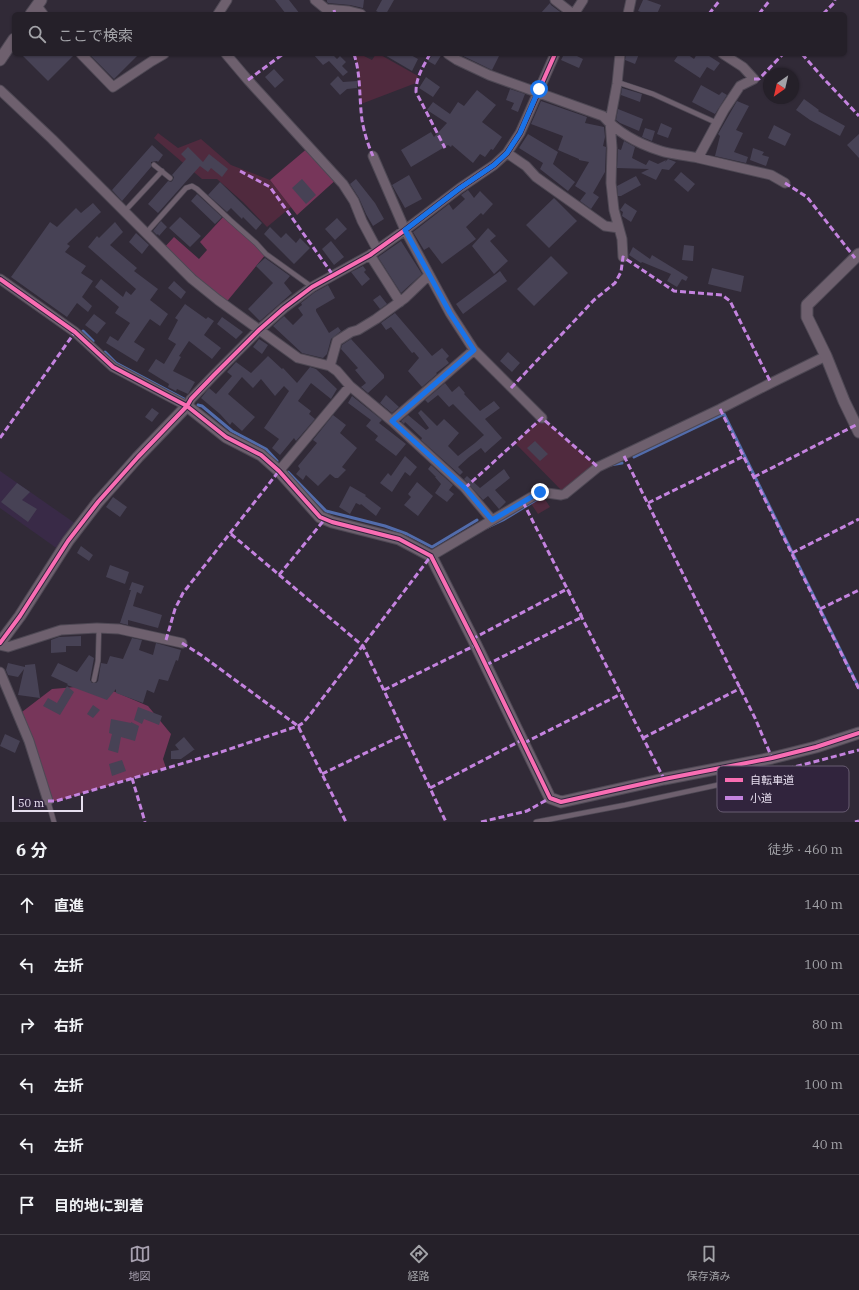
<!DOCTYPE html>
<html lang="ja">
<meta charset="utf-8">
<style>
:root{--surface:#252029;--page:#2d2831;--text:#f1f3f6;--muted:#a3a3a8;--line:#423e46;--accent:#a7a0af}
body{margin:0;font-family:"IBM Plex Serif","Noto Sans JP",serif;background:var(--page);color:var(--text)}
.compass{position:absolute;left:763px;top:68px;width:36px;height:36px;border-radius:50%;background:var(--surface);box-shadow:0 1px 3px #0004;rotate:214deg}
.scale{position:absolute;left:12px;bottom:10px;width:71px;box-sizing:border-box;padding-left:4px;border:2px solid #e7dfef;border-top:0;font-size:11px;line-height:14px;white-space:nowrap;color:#e7dfef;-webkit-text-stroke:3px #31243d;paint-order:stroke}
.stop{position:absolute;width:12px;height:12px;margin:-9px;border:3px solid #1a73e8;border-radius:50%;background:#fff}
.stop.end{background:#1a73e8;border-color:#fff;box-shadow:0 1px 4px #0008}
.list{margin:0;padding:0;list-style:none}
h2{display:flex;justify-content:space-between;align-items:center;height:52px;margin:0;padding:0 16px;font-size:17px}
h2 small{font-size:13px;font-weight:400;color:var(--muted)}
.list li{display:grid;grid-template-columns:26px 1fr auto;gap:12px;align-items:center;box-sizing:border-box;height:60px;padding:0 16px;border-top:1px solid var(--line)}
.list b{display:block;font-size:15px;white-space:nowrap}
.list em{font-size:13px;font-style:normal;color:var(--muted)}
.icon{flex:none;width:22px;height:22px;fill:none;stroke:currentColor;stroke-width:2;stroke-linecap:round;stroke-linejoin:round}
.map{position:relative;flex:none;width:859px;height:822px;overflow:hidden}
.search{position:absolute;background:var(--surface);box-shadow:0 1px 3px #0004;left:12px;right:12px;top:12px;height:44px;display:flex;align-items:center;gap:10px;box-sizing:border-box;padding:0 14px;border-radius:6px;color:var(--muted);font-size:15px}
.sheet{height:412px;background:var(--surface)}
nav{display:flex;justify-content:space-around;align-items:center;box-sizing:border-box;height:56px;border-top:1px solid var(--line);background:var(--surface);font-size:11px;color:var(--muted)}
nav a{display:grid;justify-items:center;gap:2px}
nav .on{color:var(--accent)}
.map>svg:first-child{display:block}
.built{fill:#392a47}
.green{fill:#502a3e}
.forest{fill:#77365a}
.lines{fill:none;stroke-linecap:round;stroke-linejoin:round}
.stream{stroke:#526cab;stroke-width:3}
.building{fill:#474255}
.service-casing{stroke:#4e4854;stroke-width:6}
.minor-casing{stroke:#4e4854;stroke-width:11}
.tertiary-casing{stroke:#4e4854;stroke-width:13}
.service{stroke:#6e606e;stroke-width:4.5}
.minor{stroke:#6e606e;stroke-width:9}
.tertiary{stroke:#6e606e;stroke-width:11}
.quiet{stroke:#c483df;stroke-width:3;stroke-dasharray:6 3;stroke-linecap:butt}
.cycleway-casing{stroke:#31243d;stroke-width:6}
.cycleway{stroke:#f96db3;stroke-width:4}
.route{stroke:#1a73e8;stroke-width:5}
.key{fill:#31243d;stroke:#685c72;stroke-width:1}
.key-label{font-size:11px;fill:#e7dfef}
</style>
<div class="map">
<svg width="859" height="822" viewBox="0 0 859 822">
<rect width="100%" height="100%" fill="#312a37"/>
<path class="built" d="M0,471L79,526L62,552L0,508Z"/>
<path class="green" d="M354,54H360L372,60L376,54H379L418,76L416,83L361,104L358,67Z
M158,133L178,148L201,139L231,165L270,180L291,207L267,227L243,202L217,179H202L154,138Z
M542,418L598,467L565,494L515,443Z
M542,495L550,507L538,514L530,502Z"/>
<path class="forest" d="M309,147L338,178L297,215L270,180Z
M225,215L266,254L224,305L162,250L174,237L199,259L207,250L200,242Z
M99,685L148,706L171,734L163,759L166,768L56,801H48L18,715L52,689Z"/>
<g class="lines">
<path class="stream" d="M83,331L93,341
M105,352L116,363L186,400
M198,405L202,406L232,431L266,449L277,461
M634,457L724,414L859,688
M610,465L622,463
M288,472L326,511L385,526L407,534L432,547L477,520
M488,527L503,520L544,495"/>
</g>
<path class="building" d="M275,0H289L300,14H286Z
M327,0H364L363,8L350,5L328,3L327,2Z
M382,0H394L386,14H382L376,11Z
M643,0H647L661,5L657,14H646L638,11Z
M550,3L551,5L563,14H540Z
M21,54H75L48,81Z
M89,54H139L114,79Z
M313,54H336L334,56L337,59L340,56L346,62L342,66L348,72L343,76L329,61L323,65Z
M383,54H409L418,59L412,71Z
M433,54H442L435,65L428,61Z
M459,54H500L492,70Z
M564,54H573L583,59L579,68L561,60Z
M626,54H639L635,64L625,60Z
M679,54H687L694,59L697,54H706L720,63L714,71L707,67L700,78L674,61Z
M274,69L284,80L275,88L265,77Z
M338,76L343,82L357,81V88L347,89L340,95L330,84Z
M426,77L440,87L433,97L419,88Z
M701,85L719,95L722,92L727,95L715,114L692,102Z
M622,88L642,94L640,102L621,95Z
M510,89L525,94L518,112L511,109L514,103L506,100Z
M477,90L496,105L482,122L502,137L493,150L491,149L485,157L480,154L473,163L452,145L451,147L448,145L411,167L401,150L431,132L434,137L447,123L427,110L433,102L450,114L458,102L464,106Z
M804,99L819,110L818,111L845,126L840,136L810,120L796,110Z
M541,101L587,117L585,123L604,127L605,137L603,146L606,147L605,172L593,193L599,197L591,209L580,201L586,193L575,186L589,162L579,160V159L558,150L563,136L531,124Z
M737,101L749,106L736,130L743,133L734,152L748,157L746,163L715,156L720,136L718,134Z
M618,109L643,119L639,131L620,123L616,120Z
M661,123L672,128L668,138L657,134Z
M774,125L791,134L785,146L768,138Z
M645,128L655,131L652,141L642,137Z
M528,134L558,152L553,164L575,182L568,191L540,169L543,163L519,148Z
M859,134V158L847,145Z
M624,141L635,147L632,158L646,165L649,160L658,164L666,160L665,162L668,159L676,162L669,170L662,169L656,180L641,173L649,169L617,168L618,149L621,150Z
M152,145L163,155L158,162L157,161L151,162V167L122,201L112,190Z
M188,147L203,162L209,154L228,169L222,177L211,168L208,172L200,166L158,213L148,204L168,181L171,182L173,180L174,177L172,175L186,159L181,154Z
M753,148L764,152L762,155L769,157L766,166L750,160Z
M681,172L695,184L688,192L674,180Z
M409,175L422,199L405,208L392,185Z
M636,176L641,185L621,196H618L617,186Z
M302,179L316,195L306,204L292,188Z
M356,179L375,203L384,219L373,226L366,214L359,198L350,184Z
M220,182L262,223L256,230L243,217L242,219L231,208L227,212L208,195Z
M468,190L474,198L480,191L493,204L483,215L481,213L466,227L476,239L442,264L429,247L424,250L413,232L449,204L453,210L465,199L461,195Z
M197,194L222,217L215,224L191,201Z
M554,198L577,221L549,248L526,225Z
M93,203L101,212L67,244L70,246L65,252L86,266L81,273L93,281L82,297L92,306L88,312L77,303L67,317L11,277L50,222L57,227L76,208L81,213Z
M625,203L637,211L631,222L622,216L623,212L620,210Z
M180,217L201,236L190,247L169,228Z
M337,218L347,229L335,240L325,229Z
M161,221L167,227L159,236L158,234L157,235L153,231Z
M115,222L123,232L110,245L137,268L134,271L158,289L150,300L168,314L160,326L150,319L134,342L145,349L137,362L106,343L110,336L118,341L130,323L115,313L119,307L95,287L101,279L123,297L126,291L131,295L136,289L88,247L97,236L99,238Z
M270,227L281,238L286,233L296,243L300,238L310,248L294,264L264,234Z
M488,228L496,236L490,241L508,261L494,274L472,246Z
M136,233L149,245L142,254L129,242Z
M331,241L344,257L334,265L322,249Z
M401,241L422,274L401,293L378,257Z
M684,245L694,246L693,261L682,260Z
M633,247L650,259L652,255L688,277L686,281L682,279L677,287L667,281L671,274L642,262L641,263L629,255Z
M551,256L568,273L534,306L517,289Z
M265,258L290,276L284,283L292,293L260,321L248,309L273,283L256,266Z
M363,266L366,270L364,272L370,279L362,286L351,272Z
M712,268L744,276L741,292L708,284Z
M500,271L507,281L463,314L456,304Z
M174,281L186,292L181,299L168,288Z
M328,285L335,298L316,309V311L329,333L338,327L341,331L331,339L327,354L323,358L302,353L273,326L284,316L293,325L303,315L298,308L302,305L301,303L315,292Z
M380,295L387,304L380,309L373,300Z
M185,304L206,319L208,317L214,321L204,335L221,348L212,359L189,341L179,356L181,357L173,371L195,382L188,394L177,389L176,391L168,387L169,384L148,371L156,359L164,364L176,344L168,339L178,320L175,318Z
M395,313L432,356L442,348L449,356L446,359L449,363L436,373L437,374L422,387L408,371L419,358L414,352L412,353L391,327L386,330L381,323Z
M94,314L106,323L97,334L85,325Z
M222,317L243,332L236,339L217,324Z
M259,339L268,345L262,354L253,347Z
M351,339L384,375V378L368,393L361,387L366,383L355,370L358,368L341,349L342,345Z
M508,352L520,363L512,372L500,361Z
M268,356L282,369L283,368L297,383L310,367L316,369L337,389L331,399L311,383L298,401L311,411L309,414L315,419L296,441L294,438L280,455L272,448L279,439L264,428L289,391L284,386L275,396L261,379L253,388L242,377L228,394L255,417L242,431L232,422L230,425L220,414L201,398L209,388L216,394L232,376L227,372L236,362L251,373Z
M445,383L452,392L459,386L465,393L464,394L480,411L494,401L500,408L485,419L502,438L485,453L481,448L469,457L458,467L463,472L460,475L421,440L422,438L405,422L404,424L401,421L408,415L426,430L429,428L418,413L421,410L437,426L444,419L459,433L448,446L458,456L475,443L484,435L453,404L449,407L438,395L428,403L425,400Z
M386,395L399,407L392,413L380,403Z
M352,396L382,420L379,423L406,444L396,456L375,440L378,436L366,426L371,420L348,403Z
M152,408L159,413L152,422L145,417Z
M333,415L346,425L340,433L357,448L342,467L346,470L338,478H335L330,474L318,486L306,475L303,480L296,474L300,469L298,466L317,443L313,440Z
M535,441L548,454L540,461L527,448Z
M405,456L417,467L410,476L405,472L392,492L380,483L388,473L391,476Z
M431,465L453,485L449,490L454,494L447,502L435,493L441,484L435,477H436L428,469Z
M504,469L510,478L495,490L506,502L499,509L488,496L483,500L464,479L467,476L480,488Z
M417,482L433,496L418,516L404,505L411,497L408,494Z
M17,483L30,492L22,500L37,509L28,522L1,502Z
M350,486L366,495L365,496L381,508L376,516L361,504L360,505L356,503L350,514L339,507Z
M113,497L127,507L120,517L106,507Z
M81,546L93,555L89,561L77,553Z
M110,565L129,572L125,584L106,577Z
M132,582L144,586L141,594L137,592L133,606L162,615L158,628L128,620V625L120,623L131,590H129Z
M81,636V646H66V652L51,653V640L59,637Z
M132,638L142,640L139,650L153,655L156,643L181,650L178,661L176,660L168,681L159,679L154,693L147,690L143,703L116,693V689L107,700L67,685L68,684L51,676L58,663L77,672L89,655L94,658L90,680L92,683H96L98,681L101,663L107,664L110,656L123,659Z
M8,663L25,667V665L35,664L40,698L18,695L24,669L18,677L8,675L6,670Z
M67,686L74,692L60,715L43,706L48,698L57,703Z
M93,705L100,710L93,718L87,714Z
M138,707L162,716L159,725L144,719L142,724L134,720Z
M111,719L131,723V722L139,726L135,741L121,737L118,753L108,750L112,734L109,733Z
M5,734L20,741L15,753L0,746Z
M184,737L194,749H195L181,759H171V751L179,750L175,745Z
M122,760L126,771L112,776L109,764Z"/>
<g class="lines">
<defs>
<path id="service" d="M617,82L653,94L717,123
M154,165L170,178
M124,212L162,171
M146,233L186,188L192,186L197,189L230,220L256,243L266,254L312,287
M94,680L98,661L99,628
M48,801L54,822
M536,822L625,805L764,775"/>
<path id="minor" d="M315,0L326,9L349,11L361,14
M555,0L573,14
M37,6L43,14
M218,14L227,0
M574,14L583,0
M628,14L631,0
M81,54L113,87L152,61L164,54
M226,54L248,80L343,184L354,201L362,221L377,249
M448,54L457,60L489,75L603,116C618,133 639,144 661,151C673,155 686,155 698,158
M620,54L617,84L610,121L612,148L611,183L614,210L622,239L623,257
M723,54L743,67L754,79L740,86L724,110L698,158L771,175L785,183
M0,90L52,139L192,279L218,300L298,358L330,366L337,371L350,386L392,421L465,488L492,520
M507,153L526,166L536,177L605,226L619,228
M373,156L405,230L450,313L474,350L542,418
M370,255L400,302
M0,279L75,332L113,367L187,406L191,399L214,375L259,330L284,308L312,287L370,255L405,230L460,188L494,165L507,153L520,133L555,54
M330,366L337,341L351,332L358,330L376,319L405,298L429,275
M392,421L474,350
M279,471L350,386
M431,556L540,492L561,495L565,494L598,467L720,409L771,383L826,356
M0,645L8,647L61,630L97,628L119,629L182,643
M0,672L29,741L48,801"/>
<path id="tertiary" d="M31,14L41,0
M0,60L14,39
M859,254L807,305V317L826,356L844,401L859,432
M0,643L20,616L68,541L98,502L138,457L187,406L226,437L261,455L279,471L320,517L332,522L399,539L431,556L476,645L550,798L561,802L664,779L772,758L816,747L859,733"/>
</defs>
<use href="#service" class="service-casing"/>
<use href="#minor" class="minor-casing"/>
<use href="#tertiary" class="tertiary-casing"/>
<use href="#service" class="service"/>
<use href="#minor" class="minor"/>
<use href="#tertiary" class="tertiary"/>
<path class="quiet" d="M334,10L335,14
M709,14L720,0
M759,14L770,0
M823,14L834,3L835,0
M354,54C361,75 359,98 362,120C364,132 368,145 373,156
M430,54C423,67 416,77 416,92L445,148
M802,54L824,79L859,116
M726,55L727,54
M754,79H759L783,54
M248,80L283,54
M240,171L270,187L333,275
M785,183L807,197L855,258
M511,388L594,300L615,283L621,272L623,257L674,291L722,295L730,301L771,383
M720,409L859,689
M0,438L75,332
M624,456L755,718L772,758
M754,477L856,425
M465,488L542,418L598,467
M523,502L664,779
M648,503L744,456
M231,534L363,646L446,822
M792,553L859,519
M279,575L325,519
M820,609L859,590
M472,639L567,589L570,593
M166,640L175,609L183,593L279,471
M182,643L201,655L298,726L346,822
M486,665L582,617L580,613
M384,690L476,645
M643,738L741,688
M524,743L621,694
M727,767L735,772L759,773L764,775L859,750
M322,774L405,734
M132,778L145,822
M430,788L522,740
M48,801H56L221,752L298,726L303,723L309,716L431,556
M481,822L527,811L550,798
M855,822L859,821"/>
<defs>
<path id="cycleway" d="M0,279L75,332L113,367L187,406L226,437L261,455L279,471L320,517L332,522L399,539L431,556L476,645L550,798L561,802L664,779L772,758L816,747L859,733
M0,643L20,616L68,541L98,502L138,457L187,406L191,399L214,375L259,330L284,308L312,287L370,255L405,230L460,188L494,165L507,153L520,133L555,54"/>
</defs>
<use href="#cycleway" class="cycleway-casing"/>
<use href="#cycleway" class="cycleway"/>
</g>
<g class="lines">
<path class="route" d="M539,89L520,133L507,153L494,165L460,188L405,230L450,313L474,350L392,421L465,488L492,520L540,492"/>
</g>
<rect x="717" y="766" width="132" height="46" rx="6" class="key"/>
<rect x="725" y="778" width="18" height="4" fill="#f96db3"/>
<rect x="725" y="796" width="18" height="4" fill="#c483df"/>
<g class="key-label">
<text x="750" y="784">自転車道</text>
<text x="750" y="802">小道</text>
</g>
</svg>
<svg class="compass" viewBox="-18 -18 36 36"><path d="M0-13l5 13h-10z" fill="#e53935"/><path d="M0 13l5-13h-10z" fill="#a3a3a8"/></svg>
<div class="scale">50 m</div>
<div class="stop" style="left:539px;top:89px"></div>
<div class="stop end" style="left:540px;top:492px"></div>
<div class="search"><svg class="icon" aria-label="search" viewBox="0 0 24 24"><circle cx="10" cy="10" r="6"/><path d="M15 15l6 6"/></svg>ここで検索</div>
</div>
<section class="sheet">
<h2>6 分<small>徒歩 · 460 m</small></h2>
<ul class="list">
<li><svg class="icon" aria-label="ahead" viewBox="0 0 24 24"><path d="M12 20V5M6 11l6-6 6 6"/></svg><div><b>直進</b></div><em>140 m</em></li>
<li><svg class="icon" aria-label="left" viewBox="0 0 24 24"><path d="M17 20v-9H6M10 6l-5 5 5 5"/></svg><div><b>左折</b></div><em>100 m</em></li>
<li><svg class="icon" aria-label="right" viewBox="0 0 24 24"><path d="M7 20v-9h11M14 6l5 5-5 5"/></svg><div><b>右折</b></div><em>80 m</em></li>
<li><svg class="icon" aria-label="left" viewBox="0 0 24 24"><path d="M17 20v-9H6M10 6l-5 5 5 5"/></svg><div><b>左折</b></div><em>100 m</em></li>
<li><svg class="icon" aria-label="left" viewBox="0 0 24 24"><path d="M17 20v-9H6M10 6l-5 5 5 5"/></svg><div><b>左折</b></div><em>40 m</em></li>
<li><svg class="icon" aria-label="arrive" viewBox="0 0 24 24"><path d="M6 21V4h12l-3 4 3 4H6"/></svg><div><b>目的地に到着</b></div></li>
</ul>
</section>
<nav>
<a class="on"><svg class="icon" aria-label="map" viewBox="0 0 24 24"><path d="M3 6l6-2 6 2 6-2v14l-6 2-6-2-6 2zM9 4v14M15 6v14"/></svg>地図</a>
<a><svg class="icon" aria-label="directions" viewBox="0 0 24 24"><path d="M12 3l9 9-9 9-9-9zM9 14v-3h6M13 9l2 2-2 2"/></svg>経路</a>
<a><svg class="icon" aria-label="saved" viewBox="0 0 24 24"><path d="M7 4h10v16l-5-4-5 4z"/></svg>保存済み</a>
</nav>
